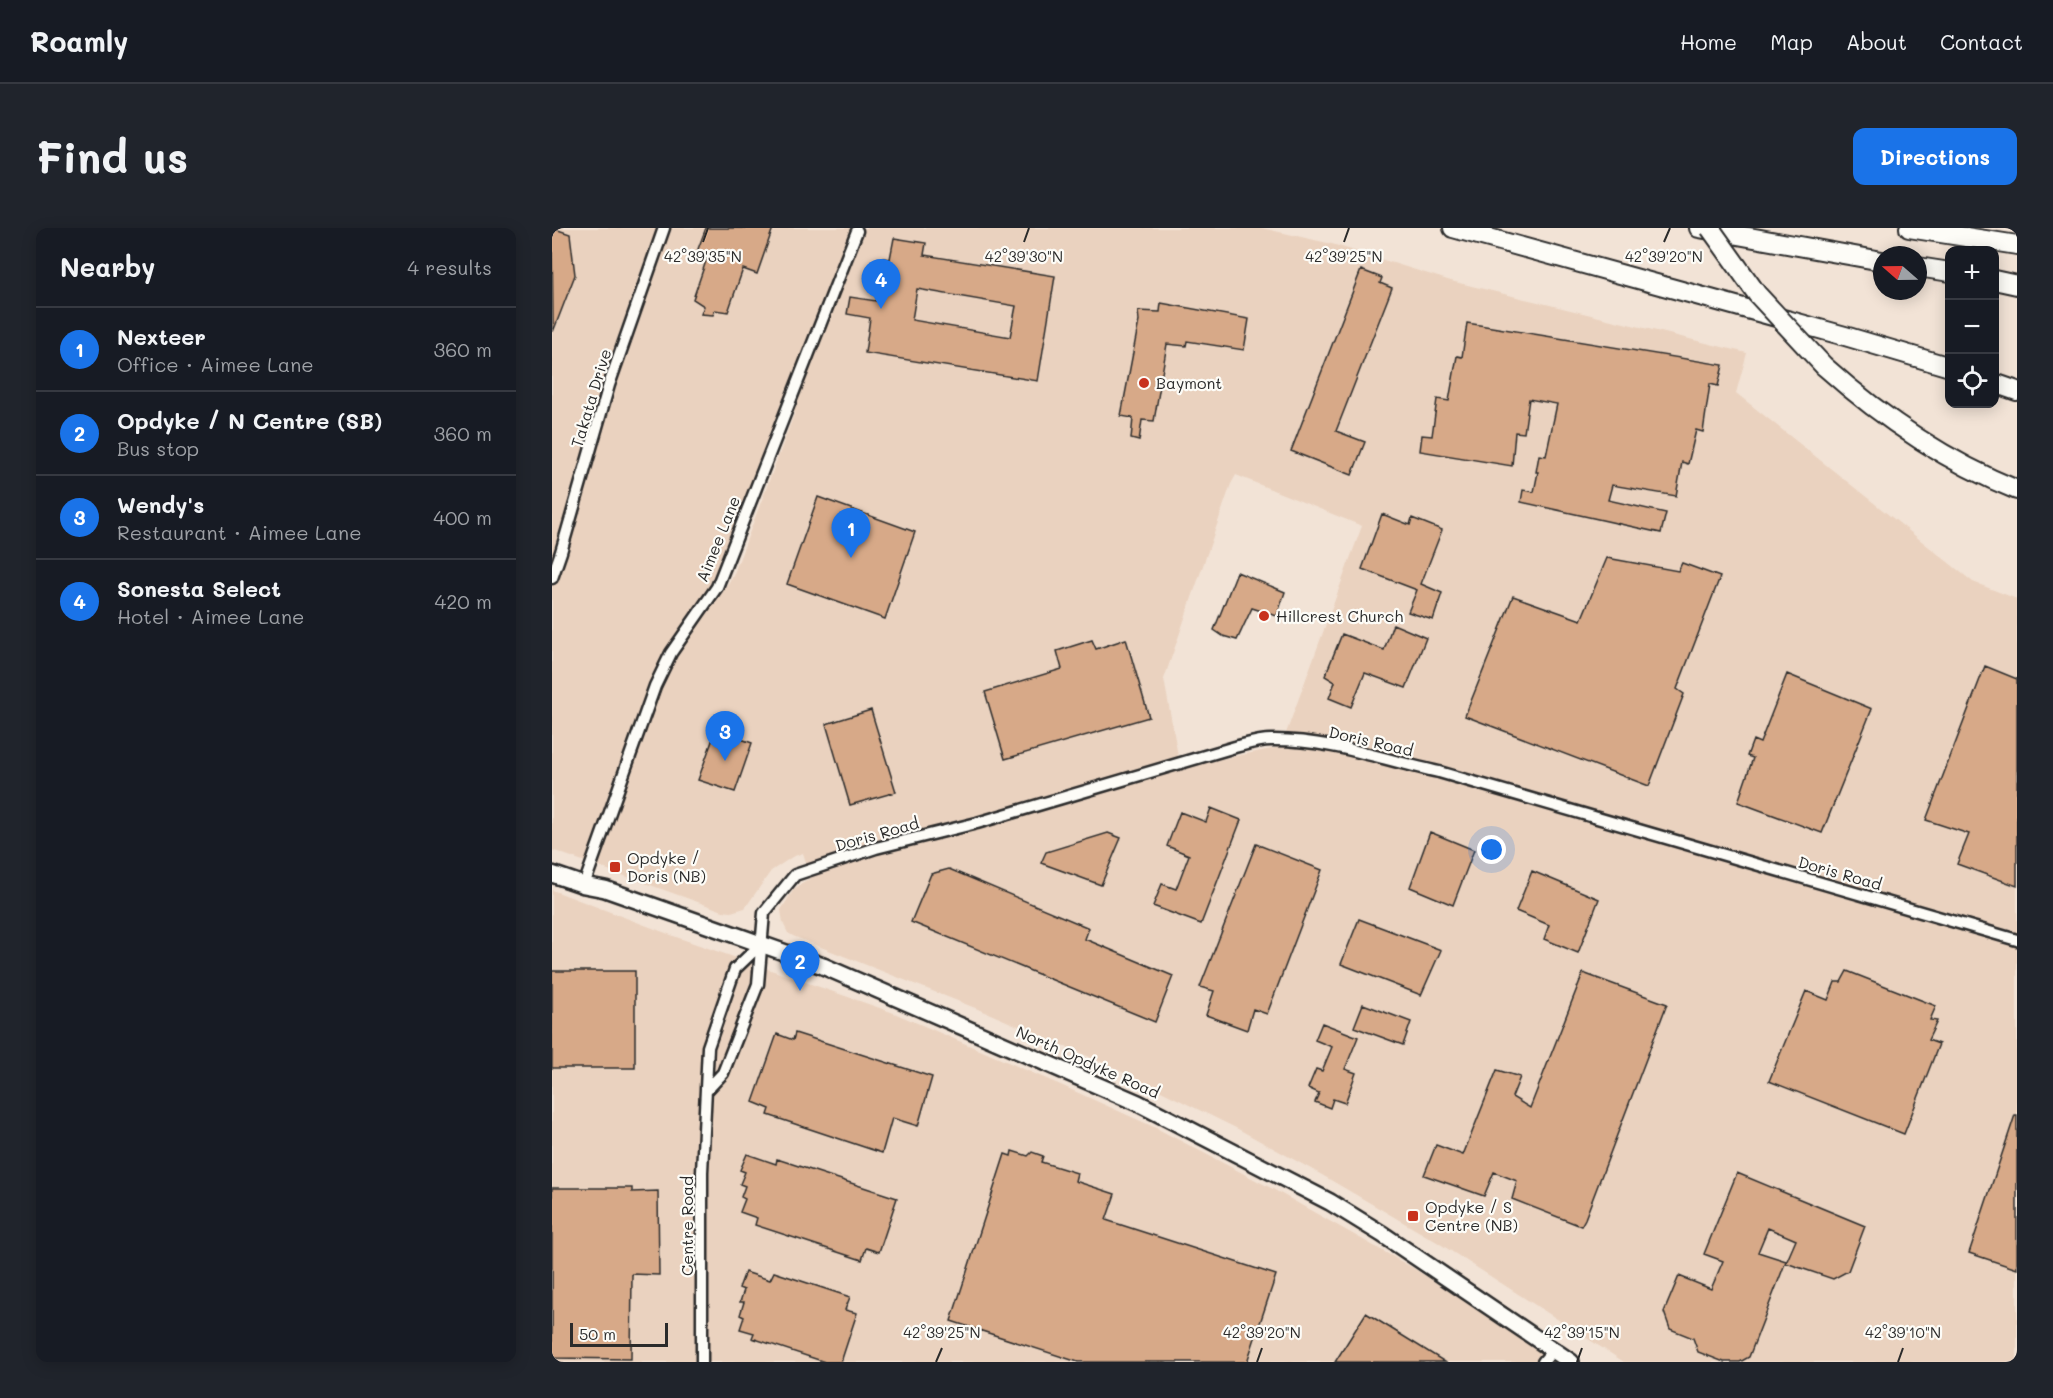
<!DOCTYPE html>
<meta charset="utf-8">
<style>
:root{--surface:#171b24;--page:#20242c;--text:#f1f3f6;--muted:#9ea1a6;--line:#363941;--accent:#1a73e8}
body{margin:0;font-family:Mali,sans-serif;background:var(--page);color:var(--text)}
.controls{position:absolute;right:18px;top:18px;display:grid;overflow:hidden;border-radius:12px;box-shadow:0 3px 15px #0003}
.controls button{width:54px;height:54px;display:grid;place-items:center;padding:0;border:0;border-bottom:2px solid var(--line);background:var(--surface);color:var(--text);font:30px sans-serif}
.compass{position:absolute;left:1321px;top:18px;width:54px;height:54px;border-radius:50%;background:var(--surface);box-shadow:0 3px 15px #0003;rotate:290deg}
.scale{position:absolute;left:18px;bottom:15px;width:98px;box-sizing:border-box;padding-left:6px;border:3px solid #2b2b2b;border-top:0;font-size:16px;line-height:21px;white-space:nowrap;color:#2b2b2b;-webkit-text-stroke:4px #fdfcf7;paint-order:stroke}
.you{position:absolute;left:940px;top:622px;width:21px;height:21px;margin:-15px;border:4px solid #fff;border-radius:50%;background:#1a73e8;box-shadow:0 0 0 9px #1a73e833}
.badge{display:grid;place-items:center;width:39px;height:39px;border-radius:50%;background:var(--accent);color:#fff;font-size:20px;font-weight:700}
.pin{position:absolute;translate:-50% -50px;filter:drop-shadow(0 2px 3px #0008)}
.pin::after{content:'';position:absolute;top:32px;width:21px;height:18px;background:inherit;clip-path:polygon(0 0,100% 0,50% 100%)}
.list{margin:0;padding:0;list-style:none}
h2{display:flex;justify-content:space-between;align-items:center;height:78px;margin:0;padding:0 24px;font-size:26px}
h2 small{font-size:20px;font-weight:400;color:var(--muted)}
.list li{display:grid;grid-template-columns:39px 1fr auto;gap:18px;align-items:center;box-sizing:border-box;height:84px;padding:0 24px;border-top:2px solid var(--line)}
.list b{display:block;font-size:22px;white-space:nowrap}
.list p{margin:0;font-size:20px;white-space:nowrap;color:var(--muted)}
.list em{font-size:20px;font-style:normal;color:var(--muted)}
.icon{flex:none;width:33px;height:33px;fill:none;stroke:currentColor;stroke-width:2;stroke-linecap:round;stroke-linejoin:round}
.map{position:relative;flex:none;width:1465px;height:1134px;overflow:hidden;border-radius:12px}
header{display:flex;align-items:center;gap:36px;box-sizing:border-box;height:84px;padding:0 30px;background:var(--surface);border-bottom:2px solid var(--line)}
header strong{font-size:28px}
nav{display:flex;gap:33px;margin-inline-start:auto;font-size:21px}
.intro{display:flex;align-items:center;justify-content:space-between;box-sizing:border-box;height:144px;padding:0 36px}
h1{margin:0;font-size:42px}
.button{padding:15px 27px;border-radius:12px;background:var(--accent);color:#fff;font-size:21px;font-weight:700}
main{display:flex;gap:36px;padding:0 36px}
aside{flex:1;background:var(--surface);border-radius:12px;box-shadow:0 3px 15px #0003}
.map>svg:first-child{display:block}
.built{fill:#ead2bf;fill-rule:evenodd}
.building{fill:#d7a988;stroke:#2b2b2b;stroke-width:1.5;fill-rule:evenodd}
.lines{fill:none;stroke-linecap:round;stroke-linejoin:round}
.street-casing{stroke:#2b2b2b;stroke-width:15}
.secondary-casing{stroke:#2b2b2b;stroke-width:20}
.highway-casing{stroke:#2b2b2b;stroke-width:22}
.street{stroke:#fdfcf7;stroke-width:10}
.secondary{stroke:#fdfcf7;stroke-width:15}
.highway{stroke:#fdfcf7;stroke-width:18}
.highway-bridge-casing{stroke:#2b2b2b;stroke-width:22;stroke-linecap:butt}
.highway-bridge{stroke:#fdfcf7;stroke-width:18}
.ticks{fill:none;stroke:#2b2b2b;stroke-width:2}
.poi-dot{fill:#c8321e;stroke:#fdfcf7;stroke-width:2}
.labels{text-anchor:middle;stroke-width:4.5;stroke-linejoin:round;paint-order:stroke}
.poi-label{font-size:16px;fill:#2b2b2b;stroke:#fdfcf7;text-anchor:start}
.street-label{font-size:16px;fill:#2b2b2b;stroke:#fdfcf7}
.ticks-label{font-size:15px;text-anchor:middle;fill:#2b2b2b;stroke:#fdfcf7;stroke-width:4.5;stroke-linejoin:round;paint-order:stroke}
</style>
<header>
<strong>Roamly</strong>
<nav><a>Home</a><a>Map</a><a>About</a><a>Contact</a></nav>
</header>
<div class="intro"><h1>Find us</h1><a class="button">Directions</a></div>
<main>
<aside>
<h2>Nearby<small>4 results</small></h2>
<ul class="list">
<li><span class="badge">1</span><div><b>Nexteer</b><p>Office · Aimee Lane</p></div><em>360 m</em></li>
<li><span class="badge">2</span><div><b>Opdyke / N Centre (SB)</b><p>Bus stop</p></div><em>360 m</em></li>
<li><span class="badge">3</span><div><b>Wendy's</b><p>Restaurant · Aimee Lane</p></div><em>400 m</em></li>
<li><span class="badge">4</span><div><b>Sonesta Select</b><p>Hotel · Aimee Lane</p></div><em>420 m</em></li>
</ul>
</aside>
<div class="map">
<svg width="1465" height="1134" viewBox="0 0 1465 1134">
<rect width="100%" height="100%" fill="#f2e3d6"/>
<filter id="ink" filterUnits="userSpaceOnUse"><feTurbulence type="fractalNoise" baseFrequency=".0167" numOctaves="2"/><feDisplacementMap in="SourceGraphic" scale="12" xChannelSelector="R" yChannelSelector="G"/><feConvolveMatrix kernelMatrix="1 2 1 2 8 2 1 2 1" color-interpolation-filters="sRGB"/></filter>
<g filter="url(#ink)">
<path class="built" d="M0,0H710L780,16L899,53L1195,125L1184,165L1421,354L1465,371V1134H1072L885,1014L770,947L688,902L554,836L436,785L241,708L236,705L231,695L229,682L242,661L259,650L251,625L240,629L219,643L193,680L179,684L171,683L0,622ZM230,182L243,184L181,348L160,379L148,375L163,350ZM684,247L810,298L729,519L628,539L612,451L679,256Z
M0,662L127,710L342,785L511,858L602,899L719,960L861,1040L949,1096L1004,1134H0Z"/>
<path class="building" d="M0,0L18,6L23,47L1,104Z
M154,0H221L205,46L191,41L176,84L163,82L161,87L149,86L152,78L141,71L155,30L146,21Z
M342,10L374,15L372,27L503,48L486,153L313,125L318,90L295,86L298,69L324,73L331,30L338,31ZM365,61L464,78L458,109L360,92Z
M809,42L830,50L828,55L840,60L784,203L813,214L800,247L739,223Z
M609,75L697,91L692,122L635,113L634,118L615,116L602,193L590,192L587,213L579,211L581,190L569,188L587,93L586,83L608,84Z
M915,95L1171,137L1166,158L1158,156L1151,204L1144,202L1136,236L1130,234L1124,268L1060,257L1056,272L1114,285L1109,305L969,274L971,262L982,264L986,244H984L987,227L994,228L1005,176L977,171L972,205L963,204L960,238L868,223L870,207L880,208L885,171L897,173L905,128L910,129Z
M266,269L363,304L333,391L235,356Z
M830,286L858,297L860,290L890,302L869,356L890,365L881,392L856,384L865,362L810,341Z
M1055,330L1126,343L1130,335L1168,349L1125,461L1132,466L1097,558L913,488L961,368L1029,392Z
M685,344L733,364L725,388L700,380L685,412L671,408L662,402Z
M841,396L874,410L854,460L813,445L799,479L777,470L783,454L773,448L790,406L832,422Z
M574,411L597,489L453,531L433,464L510,441L505,423L540,412L544,421Z
M1433,438L1465,451V658L1405,636L1417,606L1374,592Z
M1235,446L1320,481L1270,605L1186,574L1201,530L1195,528L1201,512L1208,515Z
M319,482L344,564L298,577L274,496Z
M164,502L200,515L183,564L146,552Z
M659,580L689,592L649,696L601,678L610,656L624,661L637,627L615,618L628,584L654,594Z
M878,604L922,622L901,677L858,659Z
M556,605L569,610L549,657L489,635L494,624Z
M704,616L770,642L715,786L701,781L695,802L654,787L662,763L648,759Z
M397,641L537,700L533,711L621,748L603,794L359,694L379,646Z
M980,643L1047,671L1026,725L992,711L997,697L964,683Z
M807,691L889,722L869,767L789,736Z
M0,743H83V840H0Z
M1295,743L1384,778L1378,792L1385,793L1376,812L1387,816L1352,906L1217,853L1254,763L1276,772L1283,754H1289Z
M1031,745L1115,776L1033,991L1029,998L960,971L965,953L942,944L932,968L872,947L884,917L911,927L945,842L968,849L960,869L978,880Z
M811,776L859,794L851,817L802,799Z
M770,795L806,809L793,841L804,845L793,875L781,871L778,880L763,874L767,865L756,860L764,841L770,843L780,819L763,812Z
M243,805L380,849L366,898L340,890L330,925L216,887L218,881L201,874L225,806L241,812Z
M1463,887H1465V1041L1417,1025Z
M460,923L476,928L480,924L491,928L489,934L525,945L523,953L563,966L554,992L724,1047L695,1134H526L399,1093L453,926L459,928Z
M195,926L224,936L225,931L345,970L327,1024L314,1020L310,1032L203,997L205,990L188,984L193,971L189,969L193,958L188,956L193,944L188,942Z
M1185,945L1313,998L1296,1043L1281,1051L1234,1035L1244,1012L1216,1000L1206,1024L1234,1033L1197,1129L1188,1134H1172L1146,1124L1141,1110L1118,1101L1112,1084L1127,1048L1159,1061L1171,1033L1152,1026Z
M0,960H80V964L106,963L107,1047L80,1046L79,1131L0,1130Z
M193,1044L218,1052L222,1044L298,1069L293,1082L305,1085L289,1134H273L200,1110L202,1105L188,1101L192,1089L188,1087L192,1074H188L192,1062L187,1060Z
M814,1085L893,1134H783Z"/>
<g class="lines">
<defs>
<path id="street" d="M0,350L9,324L57,157L112,0
M32,657L103,458L119,425L165,359L305,3
M155,862L171,845L206,756L212,685L243,647L324,620L425,595L683,519C695,516 707,512 719,512C776,511 832,532 887,544L1465,712
M150,1134V944L156,819L183,741L209,716
M991,1134L1001,1122"/>
<path id="secondary" d="M0,646L32,657L53,661L271,738L586,875L778,974L830,1006L1019,1134"/>
<path id="highway" d="M901,0L1293,108L1398,139
M1147,0L1330,33
M1357,0L1465,17
M1366,39L1398,44
M1442,52L1465,57
M1272,138C1329,189 1393,233 1465,262
M1442,155L1465,163"/>
</defs>
<use href="#street" class="street-casing"/>
<use href="#secondary" class="secondary-casing"/>
<use href="#highway" class="highway-casing"/>
<use href="#street" class="street"/>
<use href="#secondary" class="secondary"/>
<use href="#highway" class="highway"/>
<defs>
<path id="highway-bridge" d="M1158,0L1205,66L1272,138"/>
</defs>
<use href="#highway-bridge" class="highway-bridge-casing"/>
<use href="#highway-bridge" class="highway-bridge"/>
</g>
</g>
<path class="ticks" d="M151,14L156,0M472,14L477,0M792,14L797,0M1112,14L1118,0M384,1134L390,1120M705,1134L710,1120M1025,1134L1030,1120M1346,1134L1351,1120"/>
<g class="poi-dot">
<circle cx="592" cy="155" r="6"/>
<circle cx="712" cy="388" r="6"/>
<rect x="57" y="633" width="12" height="12" rx="3"/>
<rect x="855" y="982" width="12" height="12" rx="3"/>
</g>
<g class="labels">
<g class="poi-label">
<text x="604" y="161">Baymont</text>
<text x="724" y="394">Hillcrest Church</text>
<text x="75" y="636">Opdyke /<tspan x="75" dy="18">Doris (NB)</tspan></text>
<text x="873" y="985">Opdyke / S<tspan x="873" dy="18">Centre (NB)</tspan></text>
</g>
<g class="street-label">
<text transform="translate(39 170) rotate(-73)" y="6">Takata Drive</text>
<text transform="translate(166 311) rotate(-68)" y="6">Aimee Lane</text>
<text transform="translate(819 513) rotate(13)" y="6">Doris Road</text>
<text transform="translate(325 606) rotate(-16)" y="6">Doris Road</text>
<text transform="translate(1288 645) rotate(16)" y="6">Doris Road</text>
<text transform="translate(536 834) rotate(24)" y="6">North Opdyke Road</text>
<text transform="translate(135 998) rotate(-90)" y="6">Centre Road</text>
</g>
</g>
<g class="ticks-label">
<text x="151" y="34">42°39'35"N</text>
<text x="472" y="34">42°39'30"N</text>
<text x="792" y="34">42°39'25"N</text>
<text x="1112" y="34">42°39'20"N</text>
<text x="390" y="1110">42°39'25"N</text>
<text x="710" y="1110">42°39'20"N</text>
<text x="1030" y="1110">42°39'15"N</text>
<text x="1351" y="1110">42°39'10"N</text>
</g>
</svg>
<div class="controls">
<button>+</button>
<button>−</button>
<button><svg class="icon" aria-label="locate" viewBox="0 0 24 24"><circle cx="12" cy="12" r="6"/><path d="M12 2v4M12 18v4M2 12h4M18 12h4"/></svg></button>
</div>
<svg class="compass" viewBox="-18 -18 36 36"><path d="M0-13l5 13h-10z" fill="#e53935"/><path d="M0 13l5-13h-10z" fill="#9ea1a6"/></svg>
<div class="scale">50 m</div>
<div class="you"></div>
<div class="pin badge" style="left:299px;top:330px">1</div>
<div class="pin badge" style="left:248px;top:763px">2</div>
<div class="pin badge" style="left:173px;top:533px">3</div>
<div class="pin badge" style="left:329px;top:81px">4</div>
</div>
</main>
